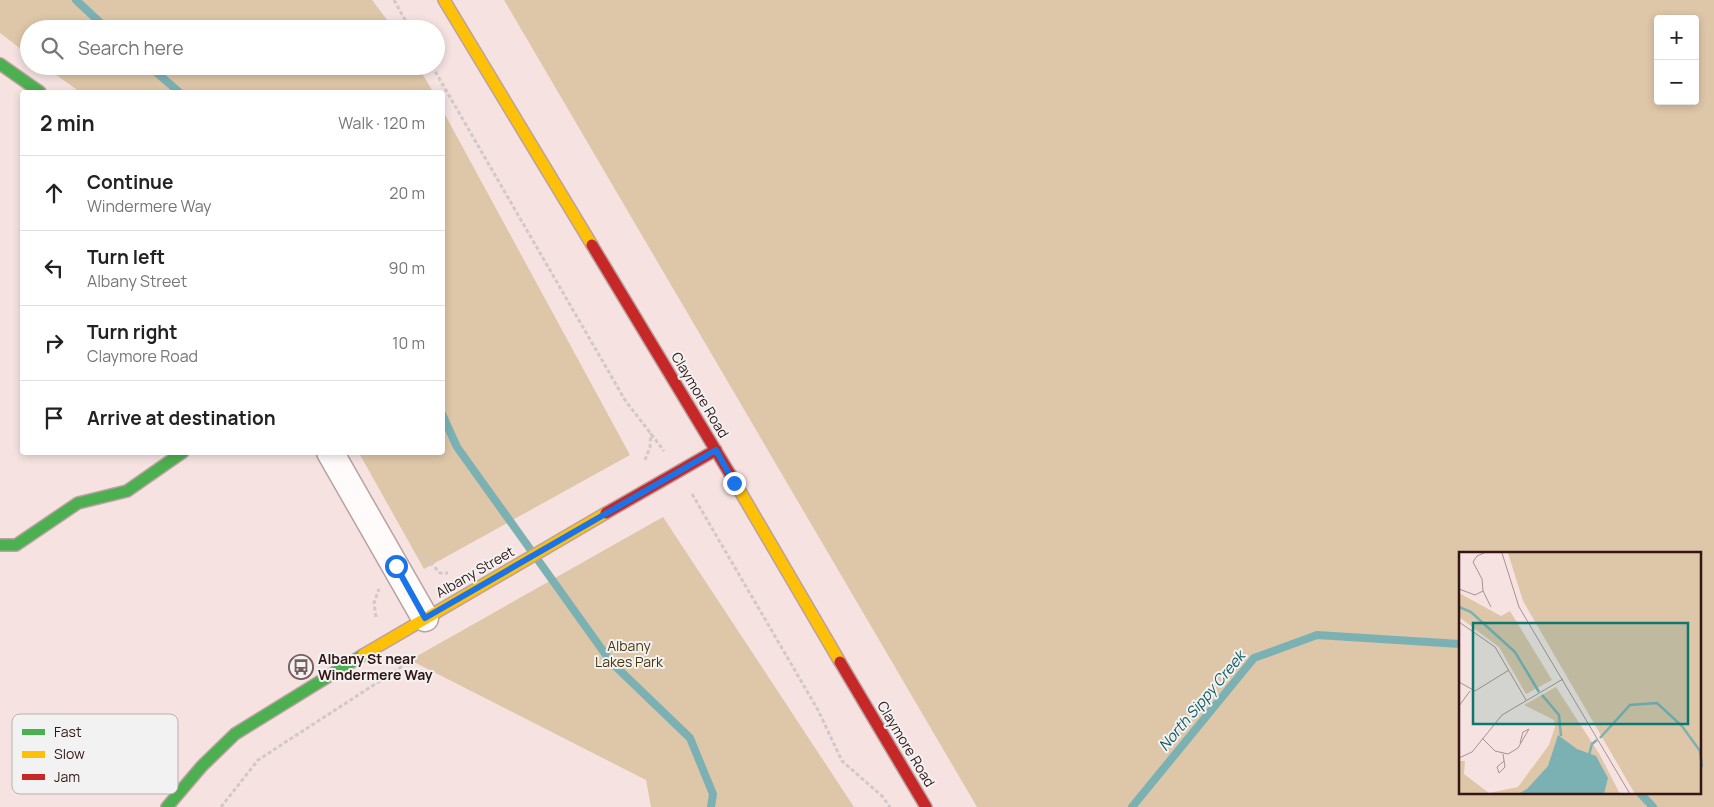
<!DOCTYPE html>
<meta charset="utf-8">
<style>
:root{--surface:#fff;--page:#f2f2f2;--text:#222;--muted:#767676;--line:#e0e0e0}
body{margin:0;font-family:Manrope,sans-serif;background:var(--page);color:var(--text)}
.controls{position:absolute;right:15px;top:15px;display:grid;overflow:hidden;border-radius:5px;box-shadow:0 2px 8px #0003}
.controls button{width:45px;height:45px;display:grid;place-items:center;padding:0;border:0;border-bottom:1px solid var(--line);background:var(--surface);color:var(--text);font:25px sans-serif}
.stop{position:absolute;width:15px;height:15px;margin:-11px;border:4px solid #1a73e8;border-radius:50%;background:#fff}
.stop.end{background:#1a73e8;border-color:#fff;box-shadow:0 1px 5px #0008}
.list{margin:0;padding:0;list-style:none}
h2{display:flex;justify-content:space-between;align-items:center;height:65px;margin:0;padding:0 20px;font-size:21px}
h2 small{font-size:16px;font-weight:400;color:var(--muted)}
.list li{display:grid;grid-template-columns:32px 1fr auto;gap:15px;align-items:center;box-sizing:border-box;height:75px;padding:0 20px;border-top:1px solid var(--line)}
.list b{display:block;font-size:19px;white-space:nowrap}
.list p{margin:0;font-size:16px;white-space:nowrap;color:var(--muted)}
.list em{font-size:16px;font-style:normal;color:var(--muted)}
.icon{flex:none;width:28px;height:28px;fill:none;stroke:currentColor;stroke-width:2;stroke-linecap:round;stroke-linejoin:round}
.map{position:relative;flex:none;width:1714px;height:807px;overflow:hidden}
.search{position:absolute;background:var(--surface);box-shadow:0 2px 8px #0003;left:20px;top:20px;width:425px;height:55px;display:flex;align-items:center;gap:12px;box-sizing:border-box;padding:0 18px;border-radius:28px;color:var(--muted);font-size:19px}
.panel{position:absolute;background:var(--surface);box-shadow:0 2px 8px #0003;left:20px;top:90px;width:425px;height:365px;border-radius:5px}
.map>svg:first-child{display:block}
.green{fill:#dec6a8;fill-rule:evenodd}
.lines{fill:none;stroke-linecap:round;stroke-linejoin:round}
.stream{stroke:#7cb1b4;stroke-width:8}
.street-casing{stroke:#b9a2a1;stroke-width:29}
.fast-casing{stroke:#b9a2a1;stroke-width:14}
.slow-casing{stroke:#b9a2a1;stroke-width:14}
.jam-casing{stroke:#b9a2a1;stroke-width:14}
.path{stroke:#d1c8c8;stroke-width:3;stroke-dasharray:4 2.5;stroke-linecap:butt}
.street{stroke:#fefbfa;stroke-width:26}
.fast{stroke:#4caf50;stroke-width:11}
.slow{stroke:#ffc107;stroke-width:11}
.jam{stroke:#c62828;stroke-width:11}
.route{stroke:#1a73e8;stroke-width:6}
.labels{text-anchor:middle;stroke-width:4;stroke-linejoin:round;paint-order:stroke}
.street-label{font-size:14px;fill:#341615;stroke:#f2f2f2}
.park-label{font-size:14px;fill:#4d3709;stroke:#f2f2f2}
.poi-label{font-size:14px;font-weight:bold;fill:#341615;stroke:#f2f2f2;text-anchor:start}
.water-label{font-size:15px;font-style:italic;fill:#125a5f;stroke:#f2f2f2}
.inset-river{fill:none;stroke:#7cb1b4;stroke-width:2.5}
.inset-road{fill:none;stroke:#a8918f;stroke-width:1}
.view{fill:#0f766e;fill-opacity:0.15;stroke:#0f766e;stroke-width:2.5}
.inset-edge{fill:none;stroke:#341615;stroke-width:2.5}
.key{fill:#f2f2f2;stroke:#b9b0b0;stroke-width:1}
.key-label{font-size:14px;fill:#341615}
</style>
<div class="map">
<svg width="1714" height="807" viewBox="0 0 1714 807">
<rect width="100%" height="100%" fill="#f6e3e1"/>
<path class="green" d="M0,0H372L394,29H29V55L0,33Z
M504,0H1714V807H977ZM1658,19H1695V101H1658ZM1700,553V793H1460V553Z
M44,66H418L433,92H80Z
M443,111L630,455L424,569L359,453L442,452Z
M663,517L854,807H651L646,780L410,660Z"/>
<g class="lines">
<path class="stream" d="M76,0L107,29
M149,66L179,92
M442,414L457,447L611,662L690,738L713,794L711,807
M1640,793L1653,807
M1132,807L1254,658L1317,635L1460,644"/>
<defs>
<path id="street" d="M330,452L425,618"/>
<path id="fast" d="M0,64L40,92
M0,545H16L78,503L127,491L183,452
M167,807L202,766L235,734L363,655"/>
<path id="slow" d="M444,0L592,245
M730,474L840,662
M363,655L606,513"/>
<path id="jam" d="M592,245L730,474
M606,513L716,450
M840,662L926,807"/>
</defs>
<use href="#street" class="street-casing"/>
<use href="#fast" class="fast-casing"/>
<use href="#slow" class="slow-casing"/>
<use href="#jam" class="jam-casing"/>
<path class="path" d="M394,0L410,29
M432,66L625,400L664,451
M645,460L650,447L651,433
M692,494L818,710L842,761L882,796L890,807
M420,557L424,556L440,573H448
M376,617L374,603L379,589
M221,807L258,760L403,666L401,662"/>
<use href="#street" class="street"/>
<use href="#fast" class="fast"/>
<use href="#slow" class="slow"/>
<use href="#jam" class="jam"/>
</g>
<g class="lines">
<path class="route" d="M396,566L425,618L716,450L734,483"/>
</g>
<defs>
<symbol id="bus-ring" viewBox="-11 -11 22 22"><circle r="9.5" fill="#f2f2f2" stroke="#785e5c" stroke-width="1.5"/><path d="M-5-6H5V4H4V6H2V4H-2V6H-4V4H-5ZM-3.5-4V0h7V-4ZM-3.5 1.2v1.5H-2V1.2ZM2 1.2v1.5H3.5V1.2Z" fill="#785e5c"/></symbol>
</defs>
<g fill-rule="evenodd">
<use href="#bus-ring" x="287" y="653" width="28" height="28"/>
</g>
<g class="labels">
<g class="street-label">
<text transform="translate(700 395) rotate(59)" y="5">Claymore Road</text>
<text transform="translate(475 572) rotate(-30)" y="5">Albany Street</text>
<text transform="translate(906 744) rotate(59)" y="5">Claymore Road</text>
</g>
<g class="park-label">
<text x="629" y="651">Albany<tspan x="629" dy="16">Lakes Park</tspan></text>
</g>
<g class="poi-label">
<text x="318" y="664">Albany St near<tspan x="318" dy="16">Windermere Way</tspan></text>
</g>
<g class="water-label">
<text transform="translate(1202 701) rotate(-50)" y="5">North Sippy Creek</text>
</g>
</g>
<g transform="translate(1459 552)">
<rect width="242" height="242" fill="#f6e3e1"/>
<path d="M49,1H242V242H176L64,49ZM0,41L42,64L51,59L93,128L67,142L40,95L0,65ZM97,135L141,203L161,242H0V209H6L5,222L30,241L59,235L90,193L96,175L95,168L65,153Z" fill="#dec6a8"/>
<path d="M99,183L118,197L137,204L149,226L145,242H59L68,237L89,214Z" fill="#7cb1b4"/>
<path class="inset-river" d="M0,55L12,60L56,100L80,140M83,143L100,163L102,184M141,186L171,153L198,151L223,174L241,199L243,215M130,203L133,192L138,188"/>
<path class="inset-road" d="M43,1L60,55L171,242M0,37L16,43L24,39L23,27L14,10L18,4L25,1M24,39L32,55M0,70L36,95L67,148M0,130L16,139L50,118M0,154L11,139M23,186L36,199L49,202L59,196L70,177L64,180L61,191M44,202L46,215L40,221L38,215L45,209M0,206L13,200L43,163L104,127"/>
<path class="view" d="M14,71H229V172H14Z"/>
<rect width="242" height="242" class="inset-edge"/>
</g>
<rect x="12" y="714" width="166" height="80" rx="8" class="key"/>
<rect x="22" y="729" width="23" height="6" fill="#4caf50"/>
<rect x="22" y="751" width="23" height="7" fill="#ffc107"/>
<rect x="22" y="774" width="23" height="6" fill="#c62828"/>
<g class="key-label">
<text x="54" y="737">Fast</text>
<text x="54" y="759">Slow</text>
<text x="54" y="782">Jam</text>
</g>
</svg>
<div class="controls">
<button>+</button>
<button>−</button>
</div>
<div class="stop" style="left:396px;top:566px"></div>
<div class="stop end" style="left:734px;top:483px"></div>
<div class="search"><svg class="icon" aria-label="search" viewBox="0 0 24 24"><circle cx="10" cy="10" r="6"/><path d="M15 15l6 6"/></svg>Search here</div>
<section class="panel">
<h2>2 min<small>Walk · 120 m</small></h2>
<ul class="list">
<li><svg class="icon" aria-label="ahead" viewBox="0 0 24 24"><path d="M12 20V5M6 11l6-6 6 6"/></svg><div><b>Continue</b><p>Windermere Way</p></div><em>20 m</em></li>
<li><svg class="icon" aria-label="left" viewBox="0 0 24 24"><path d="M17 20v-9H6M10 6l-5 5 5 5"/></svg><div><b>Turn left</b><p>Albany Street</p></div><em>90 m</em></li>
<li><svg class="icon" aria-label="right" viewBox="0 0 24 24"><path d="M7 20v-9h11M14 6l5 5-5 5"/></svg><div><b>Turn right</b><p>Claymore Road</p></div><em>10 m</em></li>
<li><svg class="icon" aria-label="arrive" viewBox="0 0 24 24"><path d="M6 21V4h12l-3 4 3 4H6"/></svg><div><b>Arrive at destination</b></div></li>
</ul>
</section>
</div>
